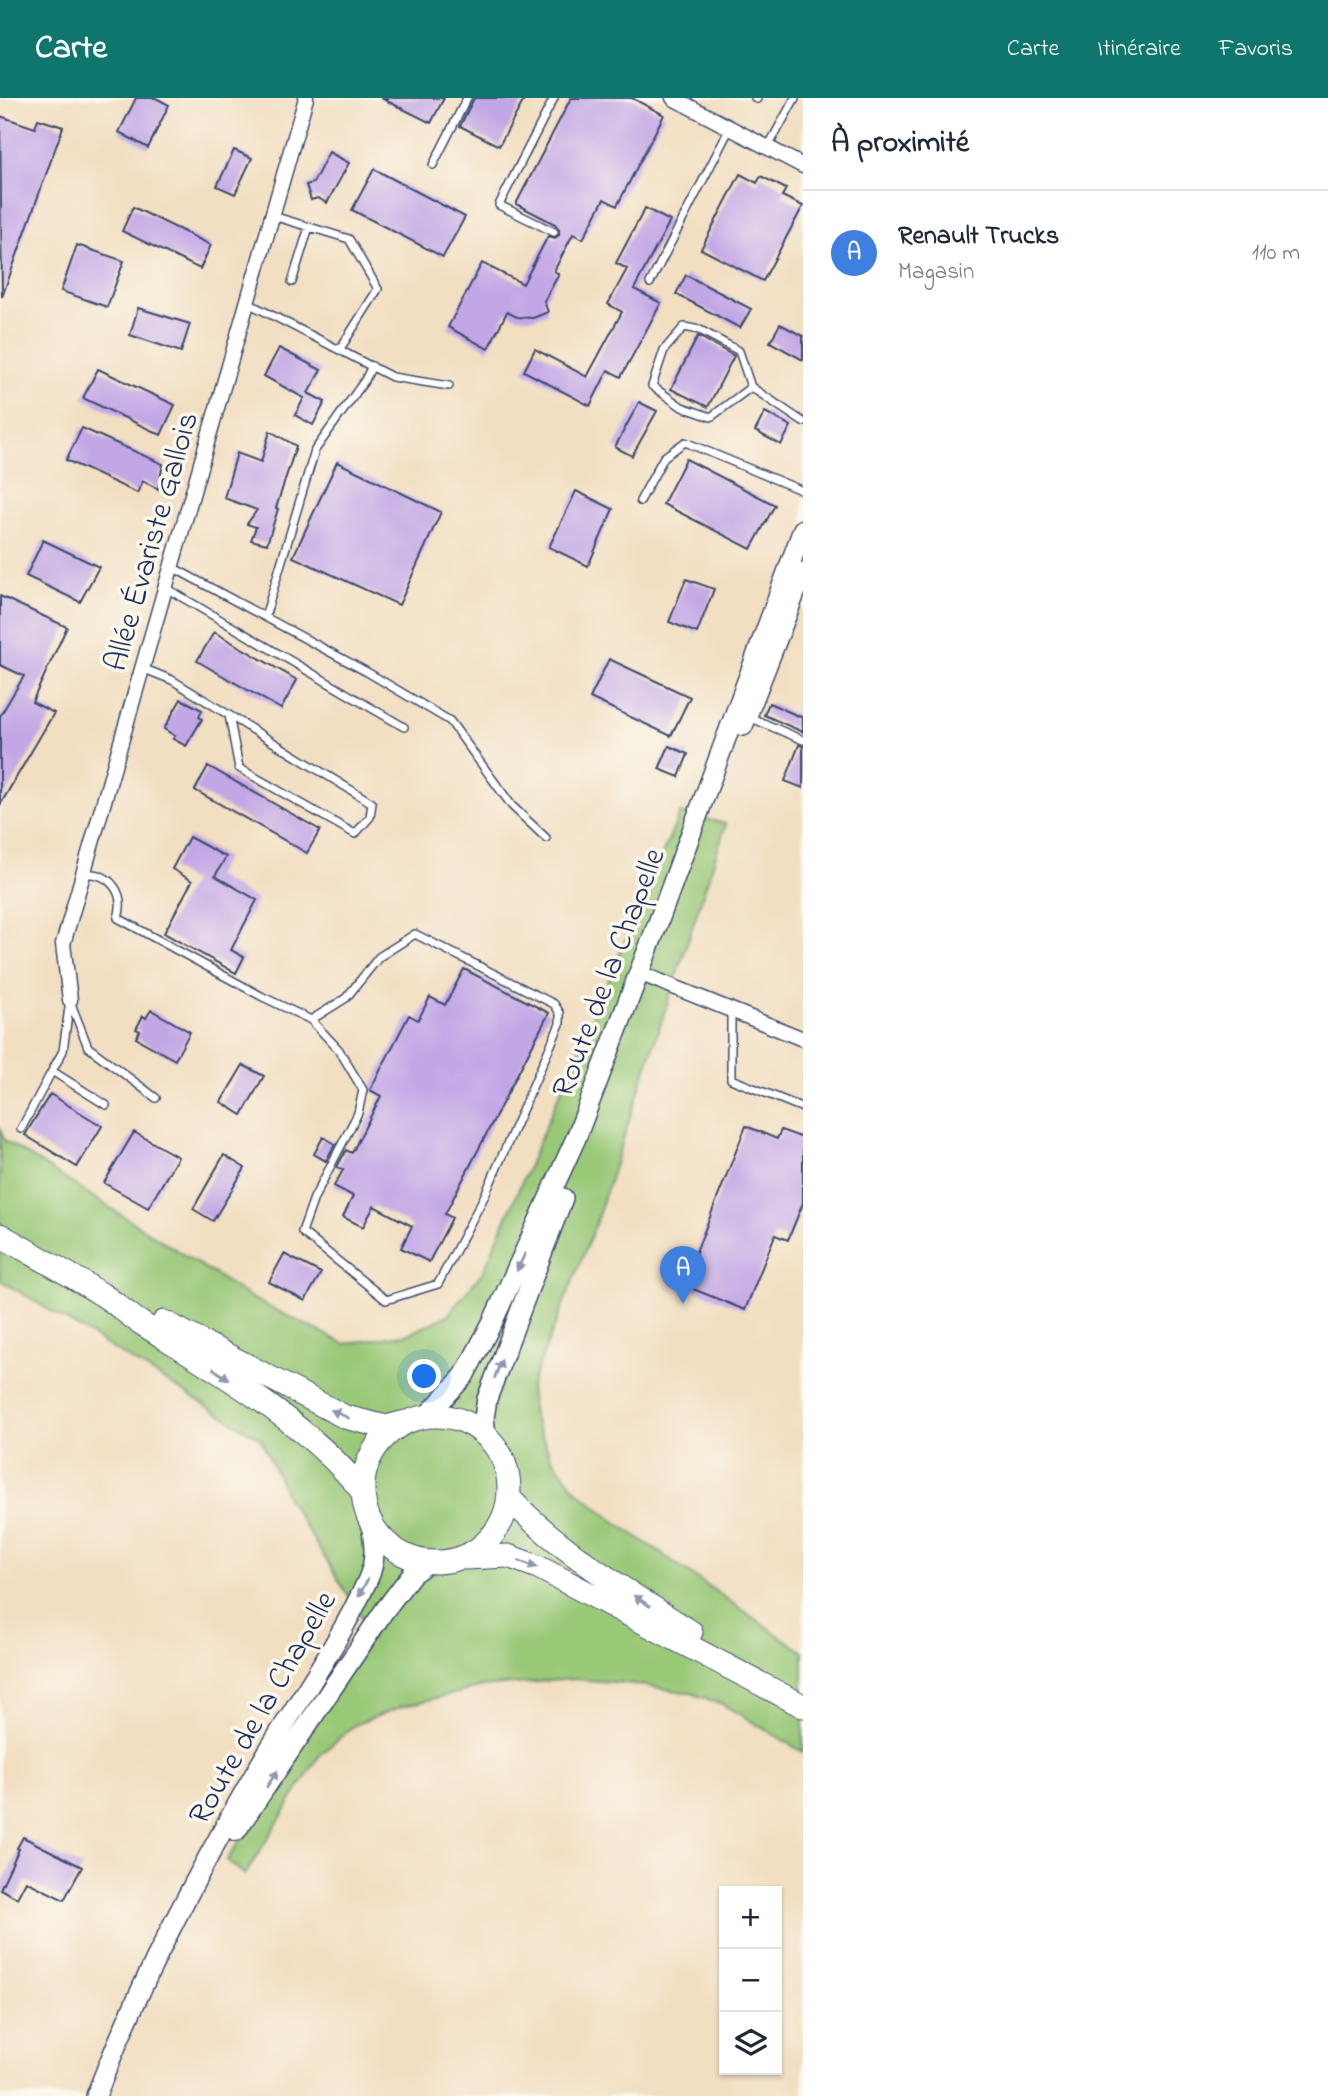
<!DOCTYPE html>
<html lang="fr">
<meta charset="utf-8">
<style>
:root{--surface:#fff;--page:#f6f6f7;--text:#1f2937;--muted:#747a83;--line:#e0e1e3;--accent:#0f766e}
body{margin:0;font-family:"Indie Flower",sans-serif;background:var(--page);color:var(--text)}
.controls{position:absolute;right:21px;bottom:21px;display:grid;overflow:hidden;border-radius:0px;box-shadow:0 2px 5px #0004}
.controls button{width:63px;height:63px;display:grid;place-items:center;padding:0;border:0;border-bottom:2px solid var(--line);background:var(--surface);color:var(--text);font:35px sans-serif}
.you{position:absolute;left:425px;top:1279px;width:24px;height:24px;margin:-18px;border:5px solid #fff;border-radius:50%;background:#1a73e8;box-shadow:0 0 0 10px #1a73e833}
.badge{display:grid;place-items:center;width:46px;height:46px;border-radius:50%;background:var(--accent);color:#fff;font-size:23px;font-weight:700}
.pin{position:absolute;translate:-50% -58px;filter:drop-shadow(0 2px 4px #0008)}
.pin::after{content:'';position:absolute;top:37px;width:24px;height:21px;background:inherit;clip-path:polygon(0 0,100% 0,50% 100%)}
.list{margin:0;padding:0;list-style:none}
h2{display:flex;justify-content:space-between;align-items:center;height:91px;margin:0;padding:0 28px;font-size:30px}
h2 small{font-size:23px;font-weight:400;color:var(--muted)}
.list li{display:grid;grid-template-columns:46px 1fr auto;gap:21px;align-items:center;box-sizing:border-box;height:126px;padding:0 28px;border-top:2px solid var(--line)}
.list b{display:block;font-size:26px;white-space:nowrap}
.list p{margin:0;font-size:23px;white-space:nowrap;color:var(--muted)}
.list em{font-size:23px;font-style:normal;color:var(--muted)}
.icon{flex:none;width:38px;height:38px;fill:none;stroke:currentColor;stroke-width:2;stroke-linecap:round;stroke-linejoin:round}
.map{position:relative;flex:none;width:803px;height:1998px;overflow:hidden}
header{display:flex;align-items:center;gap:42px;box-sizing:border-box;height:98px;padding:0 35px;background:var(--accent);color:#fff}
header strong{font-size:33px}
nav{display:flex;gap:38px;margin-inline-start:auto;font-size:24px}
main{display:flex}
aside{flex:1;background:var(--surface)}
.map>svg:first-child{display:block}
.green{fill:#99c877;stroke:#5a7c6a;stroke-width:2}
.building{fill:#c2a7e6}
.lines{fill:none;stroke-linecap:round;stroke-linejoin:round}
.lane-casing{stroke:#3b496d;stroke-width:10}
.street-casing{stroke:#3b496d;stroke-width:17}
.secondary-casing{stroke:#3b496d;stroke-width:22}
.primary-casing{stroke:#3b496d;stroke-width:25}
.lane{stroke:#fff;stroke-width:7}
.street{stroke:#fff;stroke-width:14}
.secondary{stroke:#fff;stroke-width:19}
.primary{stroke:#fff;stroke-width:23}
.oneway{fill:#8d97ae}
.labels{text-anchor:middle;stroke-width:7;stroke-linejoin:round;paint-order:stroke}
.street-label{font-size:32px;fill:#1b2f5e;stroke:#fbf7ec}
</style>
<header>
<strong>Carte</strong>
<nav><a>Carte</a><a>Itinéraire</a><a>Favoris</a></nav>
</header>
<main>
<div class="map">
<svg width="803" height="1998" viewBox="0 0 803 1998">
<rect width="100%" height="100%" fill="#fbf7ec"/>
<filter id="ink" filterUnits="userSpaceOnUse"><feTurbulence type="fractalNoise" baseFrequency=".0143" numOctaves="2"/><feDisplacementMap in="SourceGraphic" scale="14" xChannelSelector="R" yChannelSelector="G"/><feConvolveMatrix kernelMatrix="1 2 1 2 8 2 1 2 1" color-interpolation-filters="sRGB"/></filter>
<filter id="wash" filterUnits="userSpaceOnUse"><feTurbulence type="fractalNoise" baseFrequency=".00686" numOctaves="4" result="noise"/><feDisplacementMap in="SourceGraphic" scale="28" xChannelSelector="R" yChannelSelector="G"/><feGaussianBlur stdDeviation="1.57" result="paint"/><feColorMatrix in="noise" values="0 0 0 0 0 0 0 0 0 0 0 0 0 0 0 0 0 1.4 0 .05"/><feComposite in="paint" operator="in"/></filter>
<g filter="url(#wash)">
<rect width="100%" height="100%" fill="#f2dec1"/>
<path class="green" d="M680,715L726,726L594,1130L530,1289L533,1318L551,1359L576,1392L613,1422L803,1554V1654L722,1606L691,1595L626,1585L574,1581L481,1589L400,1609L354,1627L319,1658L245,1777L227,1762L373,1537L288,1401L261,1341L0,1182V1029L4,1042L253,1201L345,1246L409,1236L448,1217L484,1172Z"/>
<g id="blocks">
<path class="building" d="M136,0H156L169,7L148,50L119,34Z
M381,0H444L431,25Z
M474,0H525L499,48L460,28Z
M571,0H632L664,17L617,108L604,101L583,141L573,136L554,173L559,176L544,203L548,214L533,220L517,219L507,214L488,251L448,229L482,165L523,186L548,138L555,140L559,137V131L555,126L516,106Z
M0,18L35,30L38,21L63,29L2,199Z
M234,52L252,60L235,96L217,88Z
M329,54L349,65L327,105L318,100L311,102L306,87L313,85Z
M374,71L465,119L443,159L352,112Z
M740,76L757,85L761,78L786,91L782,98L803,108L763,183L701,151Z
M133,109L211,147L200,171L122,133Z
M645,110L670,123L634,191L661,205L621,279L608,272L590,308L524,273L535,251L587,279L622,214L608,206L627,171L616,165Z
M77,147L124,163L107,209L61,193Z
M686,177L751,211L740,230L676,196Z
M138,210L190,226L181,254L130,237Z
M780,226L803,238V262L770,244Z
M698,238L734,258L708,309L671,291Z
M279,250L321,272L308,295L325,304L313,327L295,317L304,300L264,278Z
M98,271L175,307L161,337L83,300Z
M639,304L657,313L632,358L615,349Z
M765,314L791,328L781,347L755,333Z
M82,330L163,366L158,391L143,383L137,395L66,362Z
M270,333L296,348L276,410L278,411L267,446L251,442L256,429L247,426L257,412L224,400L237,355L261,364Z
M686,361L775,407L751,451L663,406Z
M337,364L441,414L399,507L293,459Z
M576,393L613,411L588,468L549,449Z
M43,442L99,469L80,504L26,478Z
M686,481L714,491L697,535L669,524Z
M0,498L67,529L32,604L54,615L0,707V618L24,578L0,567Z
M214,534L297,582L281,611L197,563Z
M609,561L690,599L671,638L590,600Z
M181,601L202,612L199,619L202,621L186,648L173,641L175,638L164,631Z
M769,605L803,620V634L764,617Z
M799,647L803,648V690L785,683Z
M669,648L688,656L679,679L659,671Z
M208,668L320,732L307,755L195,692Z
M189,739L226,759L215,778L257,802L231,852L244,859L236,875L164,835L192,783L172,771Z
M464,871L549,915L445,1116L452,1120L429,1164L401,1150L412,1128L374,1108L363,1129L343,1119L353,1098L334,1088L343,1072L337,1069L346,1052L352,1055L381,998L370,992L409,917L418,922L430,899L445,907Z
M151,912L190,934L175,962L136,940L140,933L136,931L143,918L146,920Z
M243,967L264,978L242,1017L221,1004Z
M50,996L102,1028L77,1069L25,1037Z
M746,1028L777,1041L781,1032L803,1040V1105L788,1142L775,1137L745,1212L683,1187Z
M134,1034L178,1059L148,1110L104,1085Z
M323,1039L335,1046L326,1063L314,1056Z
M224,1057L245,1070L213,1123L193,1111Z
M284,1156L321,1175L305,1203L269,1184Z
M23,1739L82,1769L64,1802L26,1783L17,1800L0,1791L19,1751L17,1750Z"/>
</g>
</g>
<g filter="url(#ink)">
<use href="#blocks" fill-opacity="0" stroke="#3b496d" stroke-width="2"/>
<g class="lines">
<defs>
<path id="lane" d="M755,0L757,1
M768,49L795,0
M433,67L467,0
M273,118L349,141L378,191L340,251
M554,134L499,107L554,0
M292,184L309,129
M650,185L730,30
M248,205L392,279L449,288
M751,289L711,319L682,309L652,288L664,252L684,229L700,232L739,253L751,289L803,324
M640,403L664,359L685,344L803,393
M172,469L367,574L450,623L512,708L546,740
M166,490L404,629
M265,519L315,352L365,282L372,268
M142,570L172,582L372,705L370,719L355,736L239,670L229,617
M749,619L803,642
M84,776C110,774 126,795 118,820L261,898L311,922L339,952L363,992L358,1015L314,1100L302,1134L386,1202L438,1186L484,1099L560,926V915L554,906L415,836L379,859L346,900L311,922
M70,902L63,953L52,973L106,1007
M70,903L88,949L156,1000
M731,912V981L803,1010
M21,1031L52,973"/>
<path id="street" d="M673,0L803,68
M639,875L803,941
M70,902L63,846L306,0"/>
<path id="secondary" d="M743,628L803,475
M427,1318L464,1278L493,1223L576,1040L658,825L803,431
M486,1337L484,1320L487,1301L563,1100
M236,1733L384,1513L412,1476L429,1464
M96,1998C140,1883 199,1772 261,1665C297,1604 339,1546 368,1481C377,1461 374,1445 371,1425"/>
<path id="primary" d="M0,1137C34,1157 68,1175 101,1196C116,1205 129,1218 144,1227C218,1273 308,1325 363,1394
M164,1224L345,1319L386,1329L405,1324
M363 1391a73 73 0 1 1 146 0a73 73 0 1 1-146 0Z
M509,1400C562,1455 627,1493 691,1534
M465,1460L508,1458L538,1469L803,1608"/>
</defs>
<use href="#lane" class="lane-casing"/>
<use href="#street" class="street-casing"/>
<use href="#secondary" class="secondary-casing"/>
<use href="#primary" class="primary-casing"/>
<use href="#lane" class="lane"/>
<use href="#street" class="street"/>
<use href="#secondary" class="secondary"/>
<use href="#primary" class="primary"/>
</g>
<defs><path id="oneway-solid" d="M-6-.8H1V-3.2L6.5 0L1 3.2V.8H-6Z" transform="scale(1.75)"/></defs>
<g class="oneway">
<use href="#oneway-solid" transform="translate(521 1164) rotate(115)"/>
<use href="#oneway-solid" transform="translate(498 1271) rotate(-69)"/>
<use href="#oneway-solid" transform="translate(221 1276) rotate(34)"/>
<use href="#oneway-solid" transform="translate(340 1316) rotate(-155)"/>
<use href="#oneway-solid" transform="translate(528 1466) rotate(20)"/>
<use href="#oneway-solid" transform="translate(363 1490) rotate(118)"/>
<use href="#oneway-solid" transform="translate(642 1503) rotate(-147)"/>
<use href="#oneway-solid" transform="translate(272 1681) rotate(-56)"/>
</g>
</g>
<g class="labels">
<g class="street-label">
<text transform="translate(150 443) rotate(-74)" y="11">Allée Évariste Gallois</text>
<text transform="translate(607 874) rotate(-69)" y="11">Route de la Chapelle</text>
<text transform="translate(261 1609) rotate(-60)" y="11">Route de la Chapelle</text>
</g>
</g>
</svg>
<div class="controls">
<button>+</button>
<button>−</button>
<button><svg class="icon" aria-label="layers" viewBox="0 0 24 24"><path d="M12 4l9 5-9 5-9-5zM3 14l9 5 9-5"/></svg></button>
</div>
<div class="you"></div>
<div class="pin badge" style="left:683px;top:1206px;background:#3f7fe0">A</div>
</div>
<aside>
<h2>À proximité<small></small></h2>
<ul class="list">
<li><span class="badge" style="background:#3f7fe0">A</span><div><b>Renault Trucks</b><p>Magasin</p></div><em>110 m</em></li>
</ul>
</aside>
</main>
